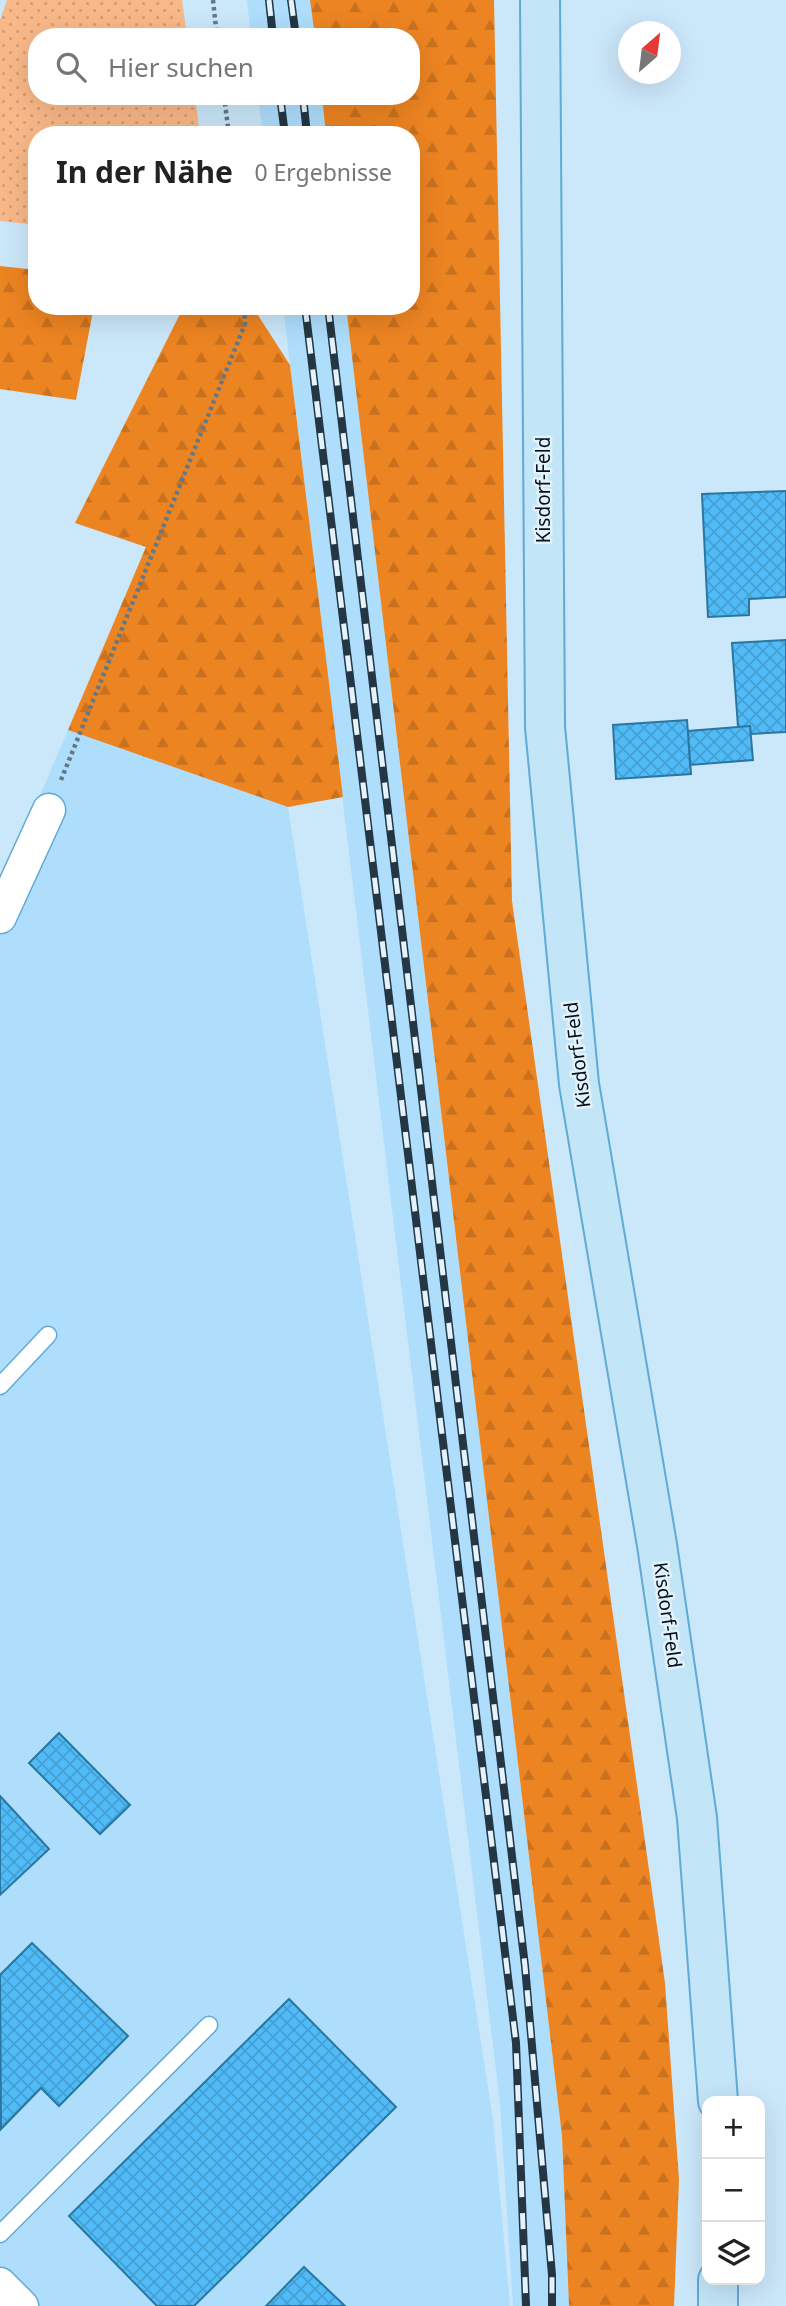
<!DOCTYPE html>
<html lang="de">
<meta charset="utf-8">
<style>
:root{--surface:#fff;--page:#f2f2f2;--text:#222;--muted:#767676;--line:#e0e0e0}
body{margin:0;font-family:"Noto Sans",sans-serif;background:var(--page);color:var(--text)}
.controls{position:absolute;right:21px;bottom:21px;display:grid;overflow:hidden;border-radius:14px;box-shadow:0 7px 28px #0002}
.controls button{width:63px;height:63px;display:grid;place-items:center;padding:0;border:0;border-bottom:2px solid var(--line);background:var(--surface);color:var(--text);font:35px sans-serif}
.compass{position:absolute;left:618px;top:21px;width:63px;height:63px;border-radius:50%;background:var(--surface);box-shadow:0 7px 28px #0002;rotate:28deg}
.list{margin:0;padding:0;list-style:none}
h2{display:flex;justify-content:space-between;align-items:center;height:91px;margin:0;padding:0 28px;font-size:30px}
h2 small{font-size:23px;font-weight:400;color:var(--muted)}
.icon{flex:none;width:38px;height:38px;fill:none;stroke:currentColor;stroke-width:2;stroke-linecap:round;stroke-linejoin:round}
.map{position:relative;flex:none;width:786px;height:2306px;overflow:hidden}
.search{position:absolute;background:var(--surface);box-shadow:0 7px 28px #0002;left:28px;top:28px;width:392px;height:77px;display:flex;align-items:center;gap:18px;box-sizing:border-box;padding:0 24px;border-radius:28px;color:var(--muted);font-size:26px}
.panel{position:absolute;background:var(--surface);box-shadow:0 7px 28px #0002;left:28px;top:126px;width:392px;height:189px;border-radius:28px}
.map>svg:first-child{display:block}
.built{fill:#aedefc}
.grass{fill:url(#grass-dots)}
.forest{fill:url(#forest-firs)}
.building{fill:url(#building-cross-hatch);stroke:#2976a0;stroke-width:2}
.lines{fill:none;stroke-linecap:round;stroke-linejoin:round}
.service-casing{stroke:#60aad6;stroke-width:19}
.minor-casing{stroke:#60aad6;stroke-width:35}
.secondary-casing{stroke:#60aad6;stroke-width:42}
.path{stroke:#627887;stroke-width:4.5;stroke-dasharray:3.5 3.5;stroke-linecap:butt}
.service{stroke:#fff;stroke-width:16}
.minor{stroke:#fff;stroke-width:32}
.secondary{stroke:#c2e5f7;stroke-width:38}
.rail-casing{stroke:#243643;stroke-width:8}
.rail{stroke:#e4f2fc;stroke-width:5;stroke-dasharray:16;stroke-linecap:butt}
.labels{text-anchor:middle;stroke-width:5;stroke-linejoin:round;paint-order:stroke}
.street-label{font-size:19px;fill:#00101c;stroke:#e4f2fc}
</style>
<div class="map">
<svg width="786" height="2306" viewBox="0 0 786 2306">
<defs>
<pattern id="grass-dots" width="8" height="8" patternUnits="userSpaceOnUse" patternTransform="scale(1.75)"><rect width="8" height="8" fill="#f9b888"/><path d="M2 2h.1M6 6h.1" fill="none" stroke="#d49d75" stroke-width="1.8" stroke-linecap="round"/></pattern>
<pattern id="forest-firs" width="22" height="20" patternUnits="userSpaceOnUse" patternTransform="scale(1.75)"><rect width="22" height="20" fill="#ed8422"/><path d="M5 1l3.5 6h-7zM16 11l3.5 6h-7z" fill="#c9711e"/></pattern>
<pattern id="building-cross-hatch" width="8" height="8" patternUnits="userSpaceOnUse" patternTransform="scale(1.75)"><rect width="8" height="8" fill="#50bbf7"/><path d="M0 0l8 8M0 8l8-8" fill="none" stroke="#44a0d3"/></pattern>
</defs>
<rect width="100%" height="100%" fill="#cbe7fa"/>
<path class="built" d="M247,0H310L315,37H251Z
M258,96H322L326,135H263Z
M283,306H346L562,2136L569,2306H513L500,2104Z
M68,730L288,807L493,2119L510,2306H0V889Z"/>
<path class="grass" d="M7,0H182L187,37H37V96H195L200,135H37V225L0,221V20Z"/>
<path class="forest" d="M310,0H494L512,901L665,1983L679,2180L674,2306H569L562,2136L346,306H411V135H326L322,96H411V37H315Z
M0,266L37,270V306H94L76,400L0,389Z
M184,306H252L290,365L343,797L288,807L68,730L146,547L75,523Z"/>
<path class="building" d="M786,491V597L749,599V615L708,617L702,494Z
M786,640V732L751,734L750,726L738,727L732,643Z
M687,720L691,774L616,779L613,725Z
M750,726L753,760L690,765L688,731Z
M59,1733L130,1805L100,1834L29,1763Z
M0,1796L49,1849L0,1895Z
M32,1943L128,2036L59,2106L41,2088L1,2129L0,1975Z
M289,1999L396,2107L194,2306H157L69,2216Z
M304,2267L345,2306H266Z"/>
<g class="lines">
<defs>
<path id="service" d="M0,1386L48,1335
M0,2234L209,2025"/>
<path id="minor" d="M0,917L49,810
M0,2284L22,2306"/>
<path id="secondary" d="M540,0L545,727L579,1084L657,1545L697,1818L718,2101
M718,2306V2280"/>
</defs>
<use href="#service" class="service-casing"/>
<use href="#minor" class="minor-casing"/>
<use href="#secondary" class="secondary-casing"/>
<path class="path" d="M213,0L217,37
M224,96L229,135
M61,780L245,324L244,306"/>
<use href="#service" class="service"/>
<use href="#minor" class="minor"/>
<use href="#secondary" class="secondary"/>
<defs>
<path id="rail" d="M269,0L273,37
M291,0L296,37
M280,96L285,135
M303,96L307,135
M305,306L516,2043L526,2306
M328,306L525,1966L552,2275V2306"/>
</defs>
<use href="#rail" class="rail-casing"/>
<use href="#rail" class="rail"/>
</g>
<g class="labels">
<g class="street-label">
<text transform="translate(543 490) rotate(-90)" y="7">Kisdorf-Feld</text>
<text transform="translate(577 1055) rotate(-97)" y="7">Kisdorf-Feld</text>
<text transform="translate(668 1615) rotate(82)" y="7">Kisdorf-Feld</text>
</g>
</g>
</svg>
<div class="controls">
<button>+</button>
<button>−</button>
<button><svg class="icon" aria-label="layers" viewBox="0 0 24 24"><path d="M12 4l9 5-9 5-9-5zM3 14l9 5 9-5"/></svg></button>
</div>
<svg class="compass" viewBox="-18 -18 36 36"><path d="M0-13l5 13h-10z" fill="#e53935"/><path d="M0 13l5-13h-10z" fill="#767676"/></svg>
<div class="search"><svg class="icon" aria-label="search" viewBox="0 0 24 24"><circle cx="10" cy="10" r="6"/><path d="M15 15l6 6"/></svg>Hier suchen</div>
<section class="panel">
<h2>In der Nähe<small>0 Ergebnisse</small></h2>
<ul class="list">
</ul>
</section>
</div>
